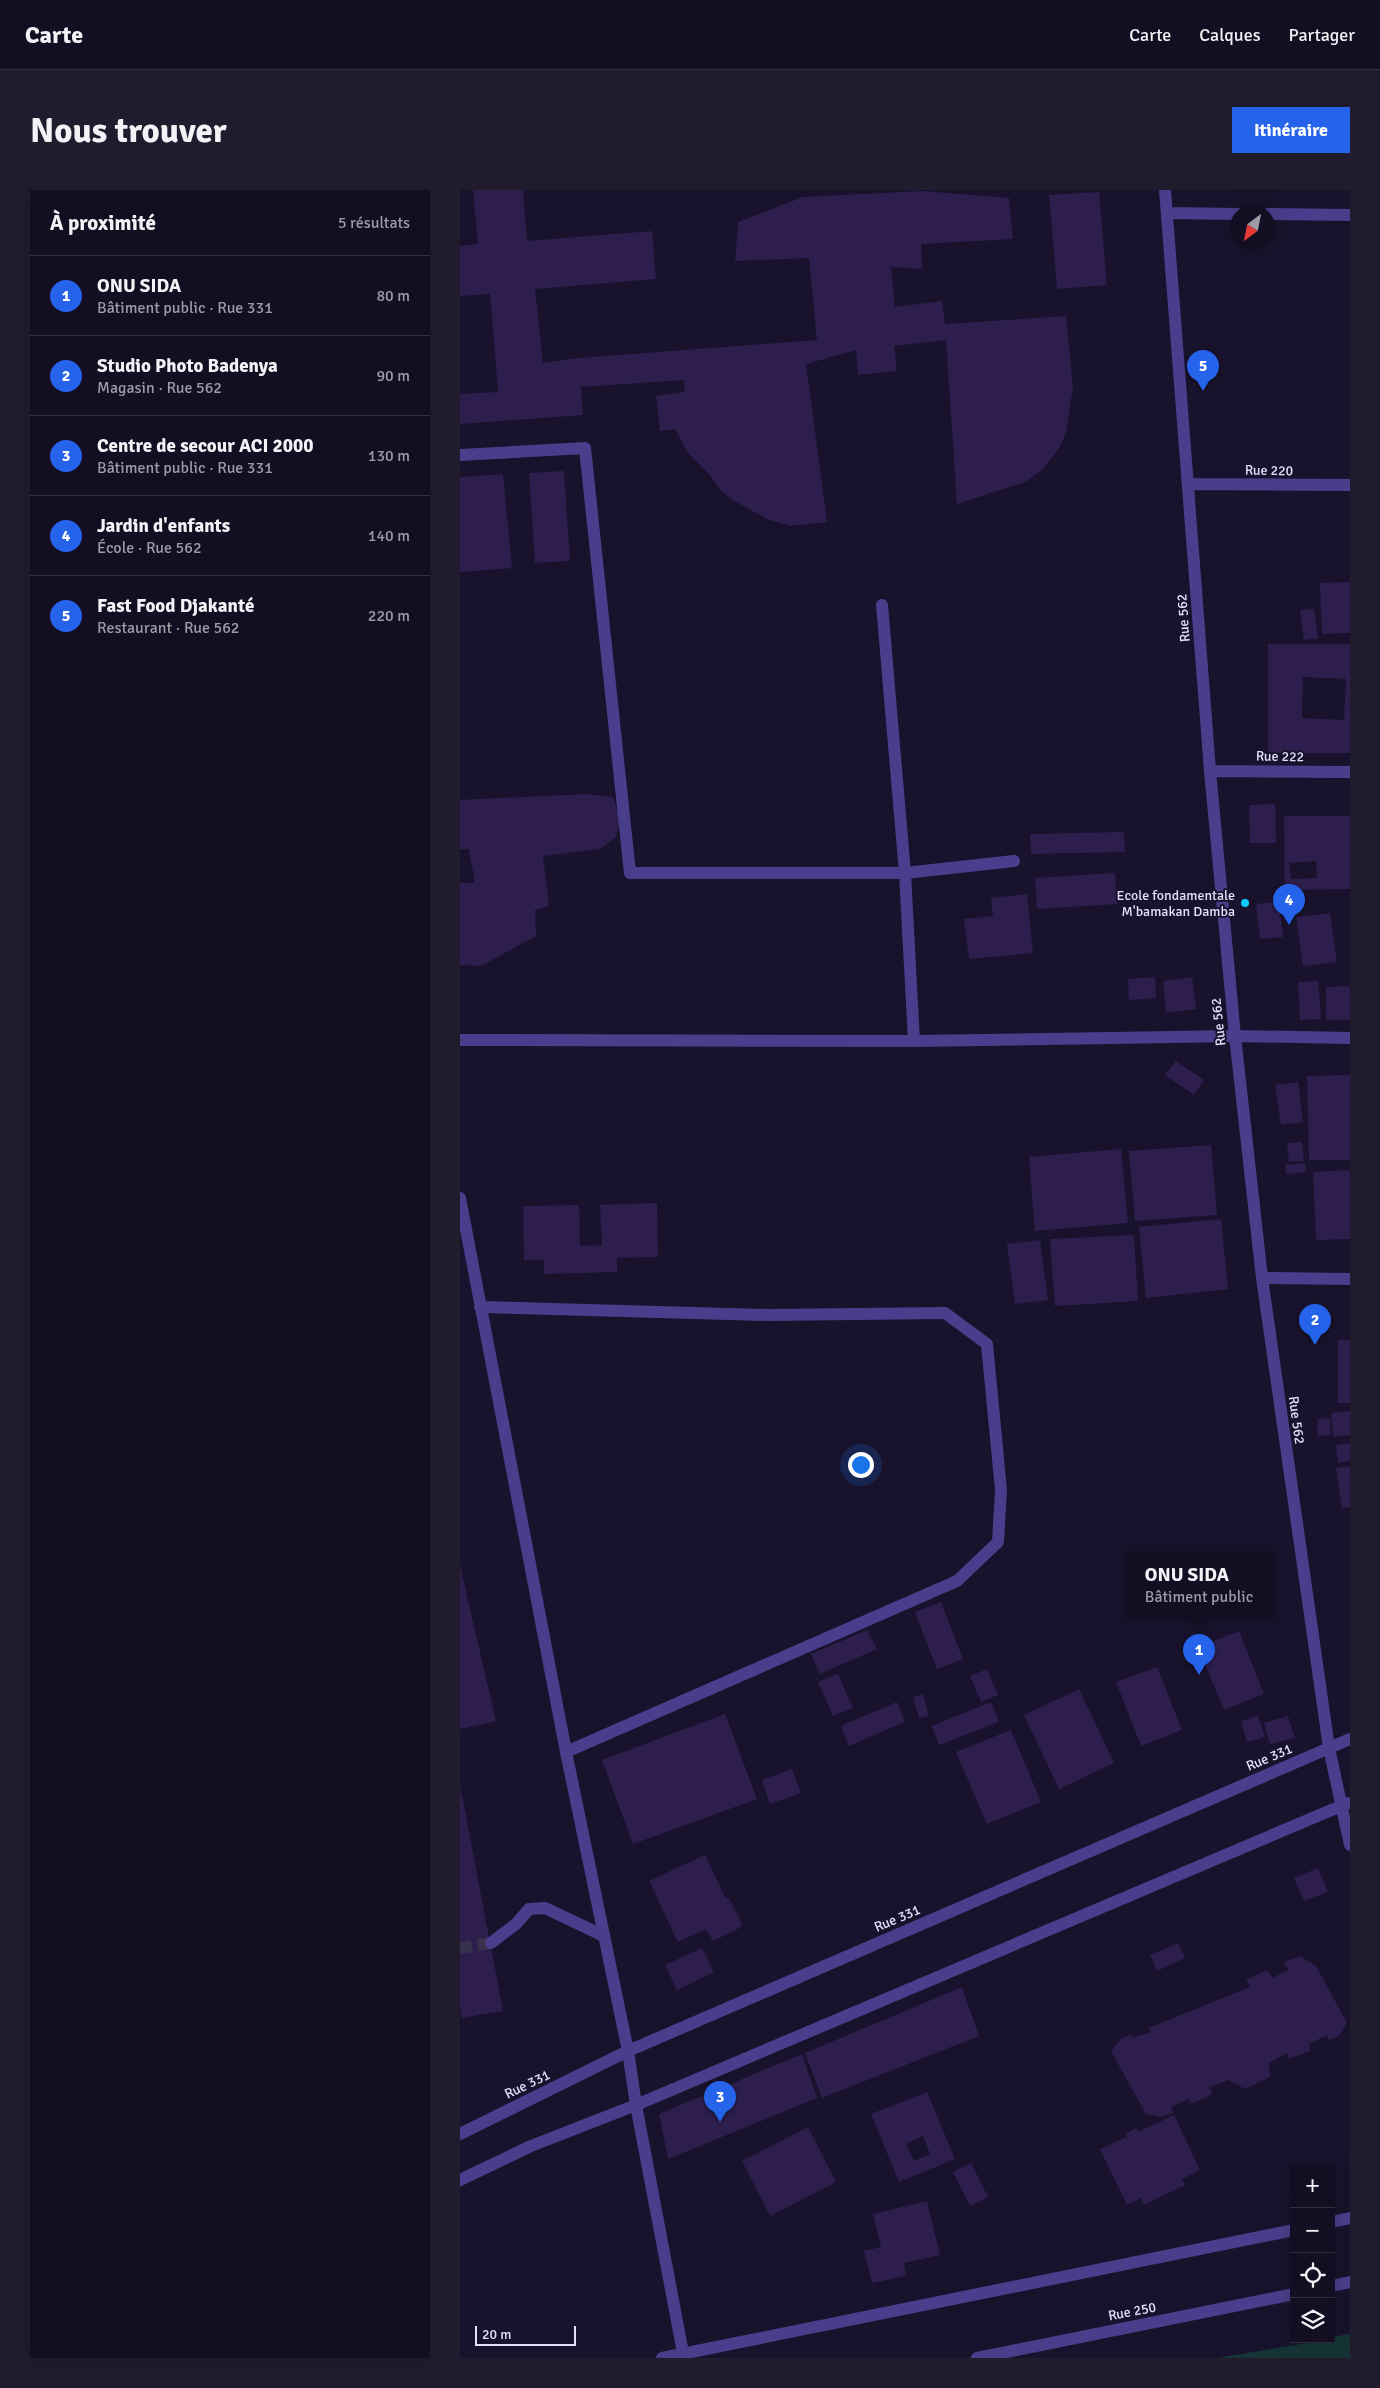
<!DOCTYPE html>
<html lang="fr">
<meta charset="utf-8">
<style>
:root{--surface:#130e21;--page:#201c2e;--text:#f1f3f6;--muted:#9d9ca5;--line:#322e3f;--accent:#2563eb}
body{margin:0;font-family:Signika,sans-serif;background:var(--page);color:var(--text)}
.controls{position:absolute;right:15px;bottom:15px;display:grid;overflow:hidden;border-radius:0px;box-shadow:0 5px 20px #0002}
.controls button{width:45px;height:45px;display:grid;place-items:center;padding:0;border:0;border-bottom:1px solid var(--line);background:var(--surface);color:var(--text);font:25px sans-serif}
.compass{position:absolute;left:770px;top:15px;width:45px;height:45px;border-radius:50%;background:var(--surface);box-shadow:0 5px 20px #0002;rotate:212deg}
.scale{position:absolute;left:15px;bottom:12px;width:101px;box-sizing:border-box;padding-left:5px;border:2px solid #e5deff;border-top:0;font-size:14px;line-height:18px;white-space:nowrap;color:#e5deff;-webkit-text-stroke:4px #19122c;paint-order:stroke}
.you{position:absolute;left:400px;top:1274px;width:18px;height:18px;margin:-12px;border:4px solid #fff;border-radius:50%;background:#1a73e8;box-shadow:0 0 0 8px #1a73e833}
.badge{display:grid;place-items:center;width:32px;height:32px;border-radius:50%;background:var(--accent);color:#fff;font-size:16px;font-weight:700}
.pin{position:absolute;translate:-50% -41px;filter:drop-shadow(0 1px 2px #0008)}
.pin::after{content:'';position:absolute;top:26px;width:18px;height:15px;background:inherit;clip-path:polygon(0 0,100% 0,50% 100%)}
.popup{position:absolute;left:665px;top:1362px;width:148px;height:65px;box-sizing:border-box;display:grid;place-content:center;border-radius:0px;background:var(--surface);filter:drop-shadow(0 1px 4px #0005);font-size:16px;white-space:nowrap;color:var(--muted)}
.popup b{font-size:19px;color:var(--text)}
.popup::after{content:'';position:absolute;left:50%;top:100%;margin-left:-10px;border:10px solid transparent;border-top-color:var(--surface)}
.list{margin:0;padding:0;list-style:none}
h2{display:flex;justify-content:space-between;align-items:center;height:65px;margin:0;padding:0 20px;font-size:21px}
h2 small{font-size:16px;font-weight:400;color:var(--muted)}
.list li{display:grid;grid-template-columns:32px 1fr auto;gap:15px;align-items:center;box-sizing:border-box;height:80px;padding:0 20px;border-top:1px solid var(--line)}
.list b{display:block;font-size:19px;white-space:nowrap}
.list p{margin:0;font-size:16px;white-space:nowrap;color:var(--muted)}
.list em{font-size:16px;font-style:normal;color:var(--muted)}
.icon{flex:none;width:28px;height:28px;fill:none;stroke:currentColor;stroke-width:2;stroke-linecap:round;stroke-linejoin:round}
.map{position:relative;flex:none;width:890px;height:2168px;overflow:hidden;border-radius:0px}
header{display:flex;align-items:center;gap:30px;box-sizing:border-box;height:70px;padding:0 25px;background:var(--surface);border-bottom:1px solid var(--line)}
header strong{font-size:24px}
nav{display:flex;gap:28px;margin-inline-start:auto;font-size:18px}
.intro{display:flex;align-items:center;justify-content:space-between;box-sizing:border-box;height:120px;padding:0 30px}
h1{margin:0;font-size:35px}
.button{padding:12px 22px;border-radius:0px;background:var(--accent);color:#fff;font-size:18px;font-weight:700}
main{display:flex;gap:30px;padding:0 30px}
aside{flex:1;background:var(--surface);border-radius:0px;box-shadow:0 5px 20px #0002}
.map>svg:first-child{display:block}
.green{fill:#153436}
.building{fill:#2d1e4d;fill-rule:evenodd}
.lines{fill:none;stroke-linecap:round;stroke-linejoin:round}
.minor-tunnel{stroke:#38314c;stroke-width:12;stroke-dasharray:12 6;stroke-linecap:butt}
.minor{stroke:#493e8b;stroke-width:12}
.poi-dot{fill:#0dcafc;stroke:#19122c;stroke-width:2}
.labels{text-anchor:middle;stroke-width:4;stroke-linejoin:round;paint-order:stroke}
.street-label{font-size:14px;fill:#e5deff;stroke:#19122c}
.poi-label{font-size:14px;fill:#e5deff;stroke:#19122c;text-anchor:end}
</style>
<header>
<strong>Carte</strong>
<nav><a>Carte</a><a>Calques</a><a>Partager</a></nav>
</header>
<div class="intro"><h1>Nous trouver</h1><a class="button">Itinéraire</a></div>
<main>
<aside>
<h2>À proximité<small>5 résultats</small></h2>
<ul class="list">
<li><span class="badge">1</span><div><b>ONU SIDA</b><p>Bâtiment public · Rue 331</p></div><em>80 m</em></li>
<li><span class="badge">2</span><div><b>Studio Photo Badenya</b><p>Magasin · Rue 562</p></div><em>90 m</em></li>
<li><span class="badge">3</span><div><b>Centre de secour ACI 2000</b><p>Bâtiment public · Rue 331</p></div><em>130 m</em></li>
<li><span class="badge">4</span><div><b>Jardin d'enfants</b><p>École · Rue 562</p></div><em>140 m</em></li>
<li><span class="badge">5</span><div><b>Fast Food Djakanté</b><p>Restaurant · Rue 562</p></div><em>220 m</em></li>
</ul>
</aside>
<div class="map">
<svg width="890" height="2168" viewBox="0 0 890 2168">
<rect width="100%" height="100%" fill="#19122c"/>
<path class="green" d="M890,2144V2168H757L871,2149V2147Z"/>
<path class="building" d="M13,0H63L67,51L192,41L196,89L75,99L83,173L119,168L357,150L349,68L275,71L278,32L343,7L463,1L549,8L553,49L461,54L462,79L431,77L435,117L482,111L485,134L606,126L613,198L606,242L600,257L582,280L565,292L497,314L486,150L434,156L437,181L398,185L396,160L346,174L367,332L330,336L307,329L271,309L260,300L249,284L228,263L215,239L200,241L196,206L225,202L224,190L121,197L123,225L0,234V204L38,202L30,104L0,106V56L18,54Z
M639,2L647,95L597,99L589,5Z
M104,281L110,371L75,373L69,283Z
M43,284L52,378L0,382V287Z
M890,392V443L862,444L860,393Z
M854,419L858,448L844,450L840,420Z
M808,454H890V563H808ZM843,487L886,489L884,530L842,528Z
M126,604L153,607L160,629L156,647L140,659L83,666L89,716L75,720L76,746L21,776L0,775V693H15L9,659H0V610Z
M815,614L816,653H790L789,615Z
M824,626H890V699L825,700ZM856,671L857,688L831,689L829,673Z
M664,642L665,662L571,664L570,644Z
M655,683L657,714L577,719L575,688Z
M567,704L573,763L509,769L504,729L533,726L531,708Z
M819,712L823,747L800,749L796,714Z
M870,723L877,772L843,776L836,727Z
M695,787L696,808L669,810L668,789Z
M732,787L736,819L706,823L703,791Z
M858,791L861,829L840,830L838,792Z
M890,796V830H866V797Z
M716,871L744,890L734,905L705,885Z
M890,885V970H849L847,886Z
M838,892L843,932L821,935L815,895Z
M842,952L844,971L829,972L827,953Z
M751,955L757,1025L675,1031L669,961Z
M661,959L668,1033L575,1041L569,967Z
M845,973L846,982L826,984L825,975Z
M890,980V1049L856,1050L853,982Z
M197,1013L198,1067L157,1068V1082L84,1084V1070H64L63,1016L119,1015L120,1056L142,1055L140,1015Z
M761,1029L768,1099L686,1108L679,1037Z
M674,1045L678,1111L595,1116L590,1049Z
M580,1050L588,1110L555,1114L547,1054Z
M878,1150H890V1213H878Z
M890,1221V1245L873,1247L871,1223Z
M870,1228L871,1245L858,1246L857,1229Z
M890,1253V1271L878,1273L876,1255Z
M890,1276V1317L882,1318L876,1278Z
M0,1376L36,1531L0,1539Z
M481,1412L503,1469L477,1479L455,1422Z
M407,1440L417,1459L360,1484L351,1464Z
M779,1441L804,1504L764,1520L738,1457Z
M697,1477L722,1540L681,1556L656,1492Z
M527,1479L538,1505L521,1512L510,1486Z
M378,1484L393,1518L373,1526L358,1492Z
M619,1499L654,1573L599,1599L564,1525Z
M463,1504L469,1526L459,1528L453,1507Z
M437,1512L445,1532L389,1556L381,1536Z
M531,1512L539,1532L479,1555L472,1536Z
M265,1524L297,1609L173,1654L142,1570Z
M798,1526L805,1547L787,1552L781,1531Z
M828,1526L835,1548L810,1554L804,1533Z
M551,1540L581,1612L527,1634L496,1562Z
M332,1579L341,1603L310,1614L302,1590Z
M0,1595L43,1821L2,1828L0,1816Z
M245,1665L266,1709L269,1708L283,1736L253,1751L246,1739L218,1752L189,1691Z
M858,1678L868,1702L844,1711L834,1688Z
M718,1753L725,1768L697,1781L690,1765Z
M242,1758L254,1782L217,1800L205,1775Z
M840,1766L856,1776L887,1833L879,1846L869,1850L867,1845L849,1854L850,1861L829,1869L827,1863L809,1873L810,1887L785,1899L768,1890L750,1897L752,1904L732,1914L728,1909L711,1917L713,1923L700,1927L686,1924L651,1861L661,1849L671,1844L672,1848L691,1842L689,1838L790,1797L786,1790L807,1780L812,1788L829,1780L824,1772Z
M502,1797L519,1846L362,1908L345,1863Z
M342,1864L357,1908L208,1969L199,1924Z
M467,1902L495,1969L439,1992L411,1924ZM463,1946L470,1964L454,1971L446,1954Z
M714,1925L740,1980L722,1989L725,1995L684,2015L681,2008L667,2015L640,1959L667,1947L665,1944L676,1938L678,1942Z
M348,1937L376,1992L310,2026L282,1971Z
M511,1973L528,2007L510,2016L493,1982Z
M467,2011L480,2065L444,2073L446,2086L412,2093L404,2061L421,2057L413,2024Z"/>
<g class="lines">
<path class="minor-tunnel" d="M0,1758L31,1753"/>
<path class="minor" d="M705,0L750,581L775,846L802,1088L869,1558L890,1655
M707,23L778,24
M808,24L890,25
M0,265L125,258L170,683H445L554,671
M728,294L890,295
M422,415L445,683L454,851
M750,581L890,582
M0,850L454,851L775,846L890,848
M0,1008L106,1562L168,1861L176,1915L224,2168
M802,1088L890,1089
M20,1117L307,1125L485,1123L527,1154L541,1300L538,1352L497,1391L106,1562
M31,1753L56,1734L69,1719L85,1718L144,1746
M0,1944L168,1861L890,1549
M0,1990L71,1956L176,1915L888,1613
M871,2032L890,2028
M871,2096L890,2092
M202,2168L834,2040
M517,2168L834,2104"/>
</g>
<circle class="poi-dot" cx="785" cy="713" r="5"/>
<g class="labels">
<g class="street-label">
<text transform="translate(809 280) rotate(1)" y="5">Rue 220</text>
<text transform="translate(723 428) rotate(-94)" y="5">Rue 562</text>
<text transform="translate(820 566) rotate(1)" y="5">Rue 222</text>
<text transform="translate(758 832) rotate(-96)" y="5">Rue 562</text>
<text transform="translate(837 1230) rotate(82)" y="5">Rue 562</text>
<text transform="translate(809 1567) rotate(-23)" y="5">Rue 331</text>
<text transform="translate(437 1728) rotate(-23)" y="5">Rue 331</text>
<text transform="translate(67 1894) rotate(-26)" y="5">Rue 331</text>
<text transform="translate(672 2121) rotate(-11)" y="5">Rue 250</text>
</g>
<g class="poi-label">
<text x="775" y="710">Ecole fondamentale<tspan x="775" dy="16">M'bamakan Damba</tspan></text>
</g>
</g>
</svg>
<div class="controls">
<button>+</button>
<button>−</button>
<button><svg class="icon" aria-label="locate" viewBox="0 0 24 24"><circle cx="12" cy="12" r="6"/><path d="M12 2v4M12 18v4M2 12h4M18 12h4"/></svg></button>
<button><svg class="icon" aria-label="layers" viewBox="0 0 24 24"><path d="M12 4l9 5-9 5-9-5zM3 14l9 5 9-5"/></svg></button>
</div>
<svg class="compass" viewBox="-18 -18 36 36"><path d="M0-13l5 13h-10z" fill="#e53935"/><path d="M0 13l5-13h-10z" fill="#9d9ca5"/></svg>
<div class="scale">20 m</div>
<div class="you"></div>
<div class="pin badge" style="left:739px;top:1485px">1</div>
<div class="popup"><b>ONU SIDA</b>Bâtiment public</div>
<div class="pin badge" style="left:855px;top:1155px">2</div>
<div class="pin badge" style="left:260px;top:1932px">3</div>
<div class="pin badge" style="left:829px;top:735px">4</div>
<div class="pin badge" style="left:743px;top:201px">5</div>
</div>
</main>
